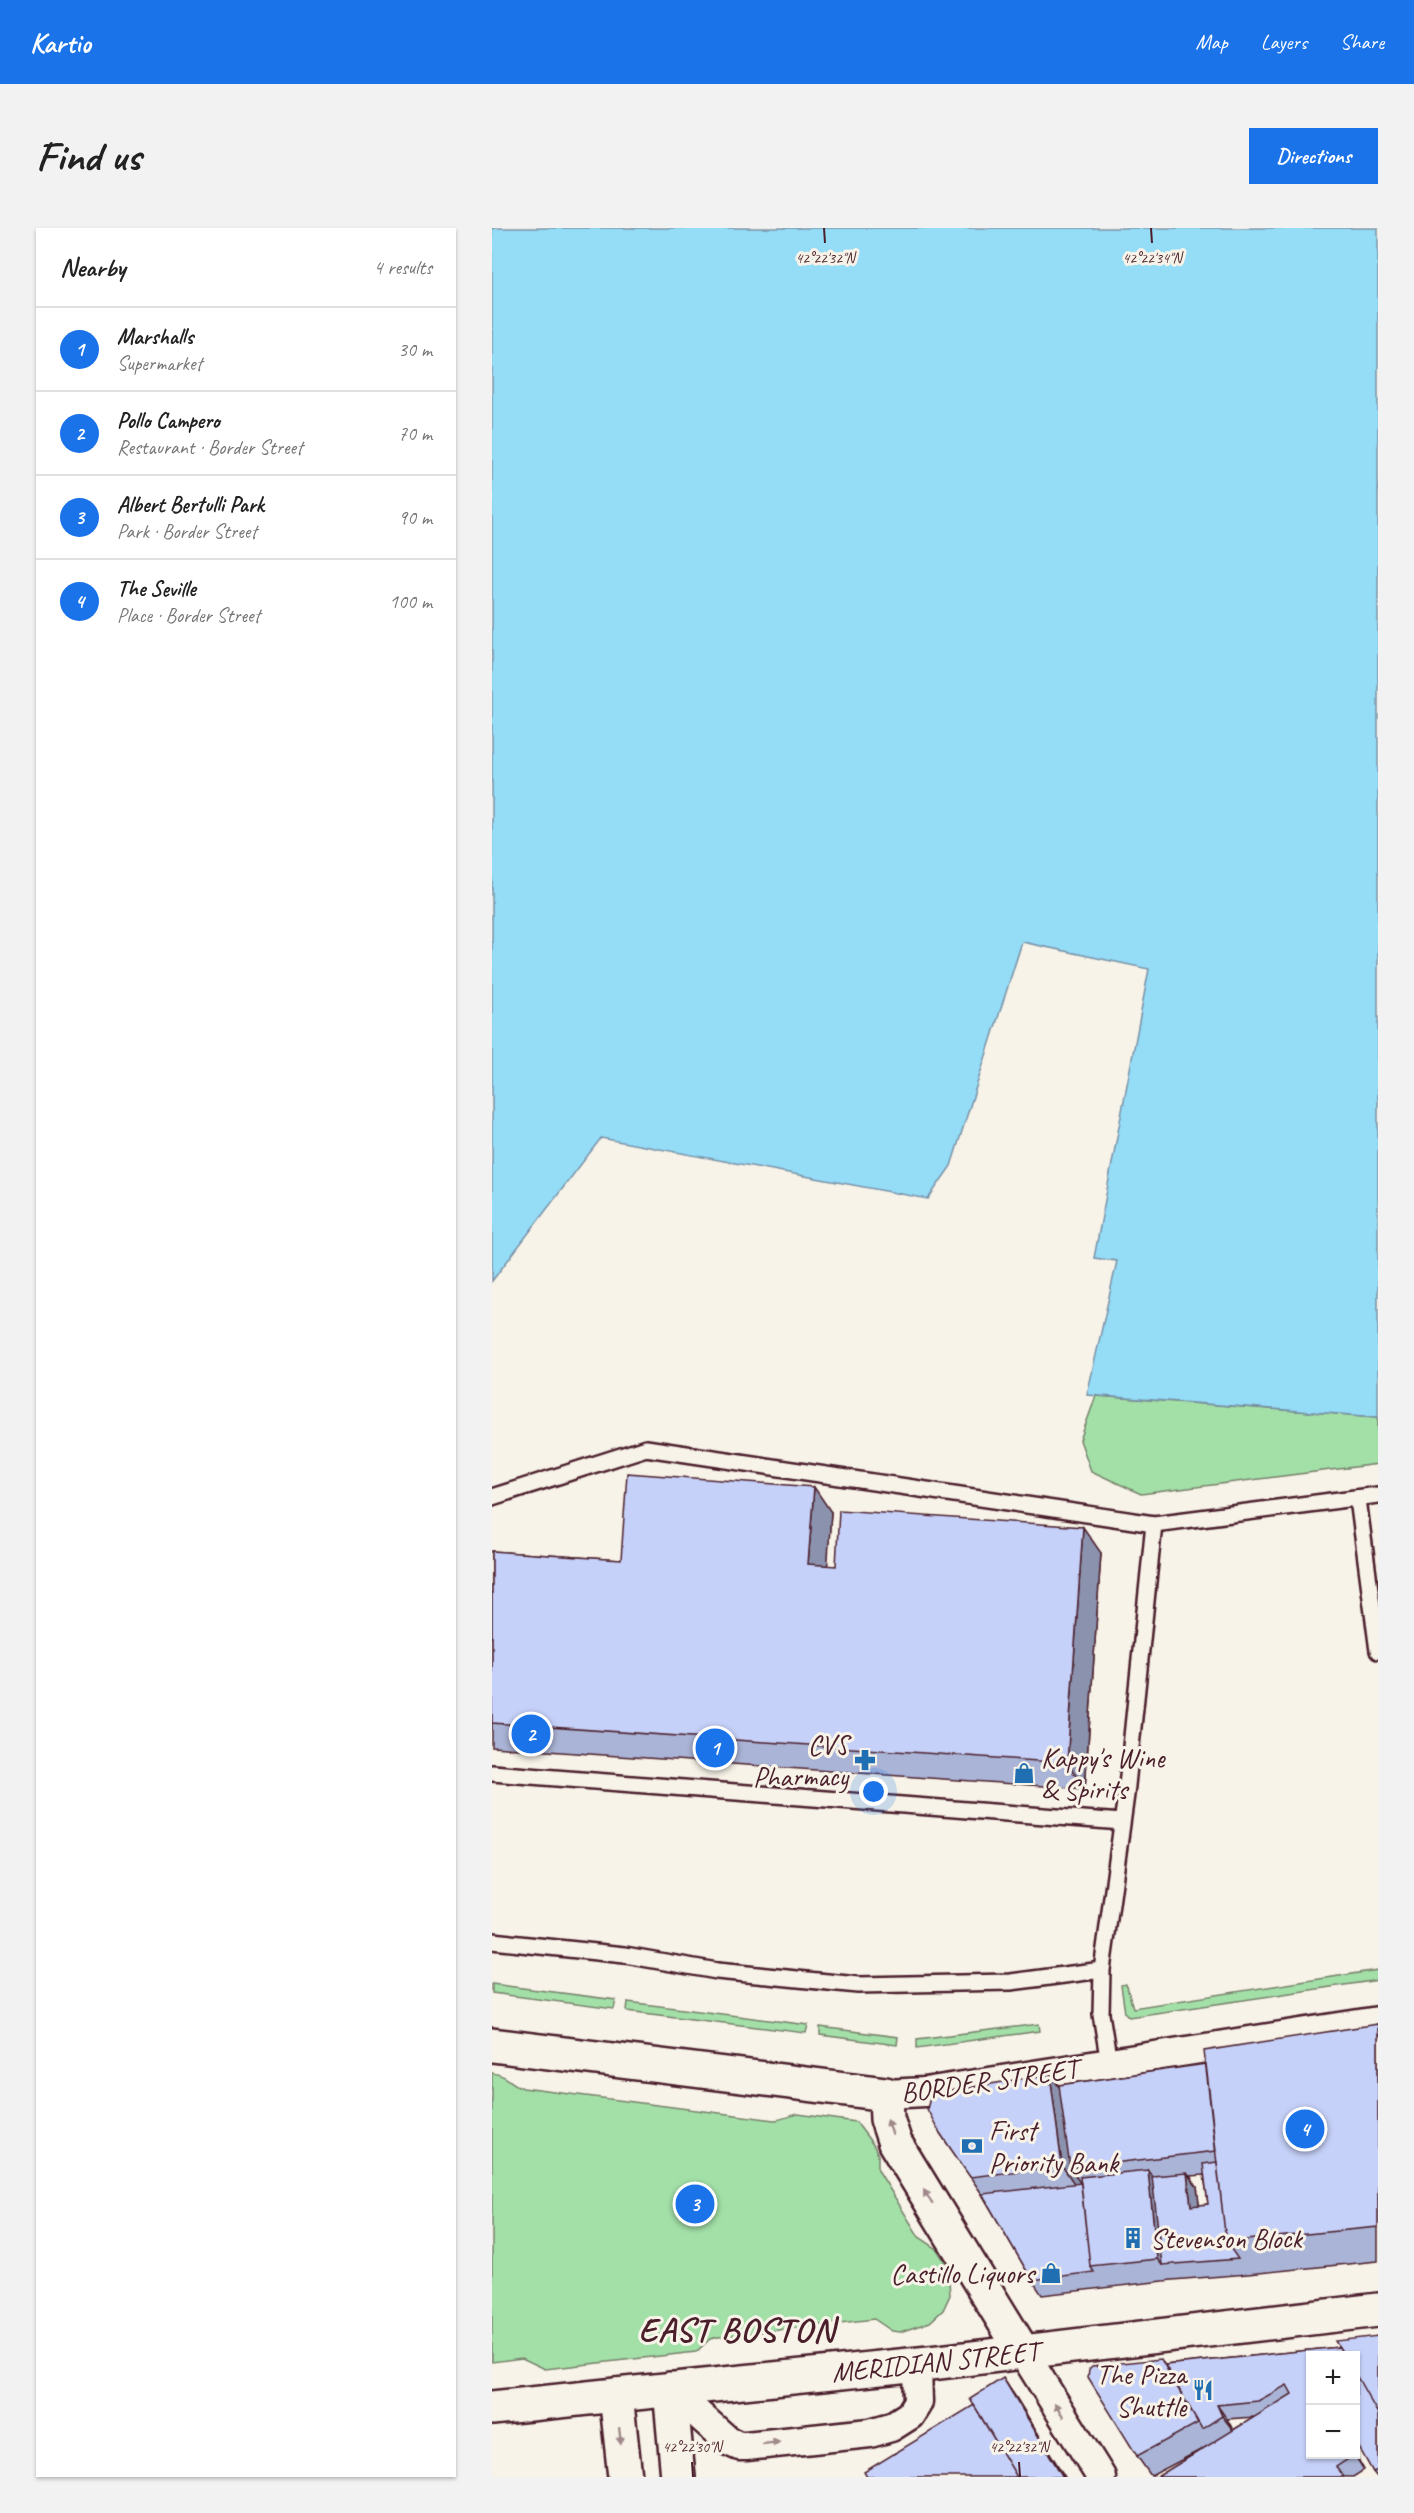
<!DOCTYPE html>
<meta charset="utf-8">
<style>
:root{--surface:#fff;--page:#f2f2f2;--text:#222;--muted:#767676;--line:#e0e0e0;--accent:#1a73e8}
body{margin:0;font-family:Caveat,sans-serif;background:var(--page);color:var(--text)}
.controls{position:absolute;right:18px;bottom:18px;display:grid;overflow:hidden;border-radius:0px;box-shadow:0 2px 4px #0004}
.controls button{width:54px;height:54px;display:grid;place-items:center;padding:0;border:0;border-bottom:2px solid var(--line);background:var(--surface);color:var(--text);font:30px sans-serif}
.you{position:absolute;left:382px;top:1564px;width:21px;height:21px;margin:-15px;border:4px solid #fff;border-radius:50%;background:#1a73e8;box-shadow:0 0 0 9px #1a73e833}
.badge{display:grid;place-items:center;width:39px;height:39px;border-radius:50%;background:var(--accent);color:#fff;font-size:20px;font-weight:700}
.pin{position:absolute;translate:-50% -50%;border:3px solid #fff;box-shadow:0 2px 6px #0006}
.list{margin:0;padding:0;list-style:none}
h2{display:flex;justify-content:space-between;align-items:center;height:78px;margin:0;padding:0 24px;font-size:26px}
h2 small{font-size:20px;font-weight:400;color:var(--muted)}
.list li{display:grid;grid-template-columns:39px 1fr auto;gap:18px;align-items:center;box-sizing:border-box;height:84px;padding:0 24px;border-top:2px solid var(--line)}
.list b{display:block;font-size:22px;white-space:nowrap}
.list p{margin:0;font-size:20px;white-space:nowrap;color:var(--muted)}
.list em{font-size:20px;font-style:normal;color:var(--muted)}
.map{position:relative;flex:none;width:886px;height:2249px;overflow:hidden;border-radius:0px}
header{display:flex;align-items:center;gap:36px;box-sizing:border-box;height:84px;padding:0 30px;background:var(--accent);color:#fff}
header strong{font-size:28px}
nav{display:flex;gap:33px;margin-inline-start:auto;font-size:21px}
.intro{display:flex;align-items:center;justify-content:space-between;box-sizing:border-box;height:144px;padding:0 36px}
h1{margin:0;font-size:42px}
.button{padding:15px 27px;border-radius:0px;background:var(--accent);color:#fff;font-size:21px;font-weight:700}
main{display:flex;gap:36px;padding:0 36px}
aside{flex:1;background:var(--surface);border-radius:0px;box-shadow:0 2px 4px #0004}
.map>svg:first-child{display:block}
.green{fill:#a3e0a8;stroke:#76806a;stroke-width:1.5}
.water{fill:#95dcf7;stroke:#7790a5;stroke-width:1.5}
.lines{fill:none;stroke-linecap:round;stroke-linejoin:round}
.service-casing{stroke:#4a1f2b;stroke-width:20}
.minor-casing{stroke:#4a1f2b;stroke-width:33}
.secondary-casing{stroke:#4a1f2b;stroke-width:38}
.primary-casing{stroke:#4a1f2b;stroke-width:38}
.service{stroke:#f7f3e8;stroke-width:15}
.minor{stroke:#f7f3e8;stroke-width:28}
.secondary{stroke:#f7f3e8;stroke-width:33}
.primary{stroke:#f7f3e8;stroke-width:33}
.wall{fill:#aab4d6;stroke:#4a1f2b;stroke-width:1.5;fill-rule:evenodd}
.shaded-wall{fill:#8b92ae;stroke:#4a1f2b;stroke-width:1.5}
.building{fill:#c6d1f9;stroke:#4a1f2b;stroke-width:1.5}
.oneway{fill:#a0898a}
.ticks{fill:none;stroke:#4a1f2b;stroke-width:2}
.labels{text-anchor:middle;stroke-width:6;stroke-linejoin:round;paint-order:stroke}
.poi-label{font-size:28px;fill:#4a1f2b;stroke:#f7f3e8;text-anchor:end}
.street-label{font-size:28px;fill:#4a1f2b;stroke:#f7f3e8}
.district-label{font-size:34px;font-weight:bold;letter-spacing:1.5px;fill:#4a1f2b;stroke:#f7f3e8}
.ticks-label{font-size:15px;text-anchor:middle;fill:#4a1f2b;stroke:#f7f3e8;stroke-width:6;stroke-linejoin:round;paint-order:stroke}
</style>
<header>
<strong>Kartio</strong>
<nav><a>Map</a><a>Layers</a><a>Share</a></nav>
</header>
<div class="intro"><h1>Find us</h1><a class="button">Directions</a></div>
<main>
<aside>
<h2>Nearby<small>4 results</small></h2>
<ul class="list">
<li><span class="badge">1</span><div><b>Marshalls</b><p>Supermarket</p></div><em>30 m</em></li>
<li><span class="badge">2</span><div><b>Pollo Campero</b><p>Restaurant · Border Street</p></div><em>70 m</em></li>
<li><span class="badge">3</span><div><b>Albert Bertulli Park</b><p>Park · Border Street</p></div><em>90 m</em></li>
<li><span class="badge">4</span><div><b>The Seville</b><p>Place · Border Street</p></div><em>100 m</em></li>
</ul>
</aside>
<div class="map">
<svg width="886" height="2249" viewBox="0 0 886 2249">
<rect width="100%" height="100%" fill="#f7f3e8"/>
<filter id="ink" filterUnits="userSpaceOnUse"><feTurbulence type="fractalNoise" baseFrequency=".0167" numOctaves="2"/><feDisplacementMap in="SourceGraphic" scale="12" xChannelSelector="R" yChannelSelector="G"/><feConvolveMatrix kernelMatrix="1 2 1 2 8 2 1 2 1" color-interpolation-filters="sRGB"/></filter>
<g filter="url(#ink)">
<path class="green" d="M604,1168L886,1189V1236L649,1266L599,1243L588,1212Z
M886,1742V1752L637,1789L633,1785L629,1757L634,1756L641,1780Z
M0,1756L124,1772L122,1781L0,1765Z
M136,1774L316,1797L314,1805L135,1783Z
M547,1796L548,1803L425,1820V1811Z
M328,1799L406,1809L405,1817L328,1807Z
M0,1845C18,1848 16,1855 31,1860L282,1892C292,1892 297,1887 306,1886L364,1894L382,1918L386,1927V1942L427,2009L444,2020L452,2032L457,2052L458,2067L451,2082L438,2094L408,2104L400,2103L382,2091L226,2109L218,2111L204,2124L53,2141L30,2130L0,2134Z"/>
<path class="water" d="M0,0H886V1189L595,1167L625,1033L602,1030L657,741L530,714L459,938L436,971L109,910L0,1053Z"/>
<g class="lines">
<defs>
<path id="service" d="M0,1269L154,1220L662,1296L886,1267
M866,1271L886,1423
M0,1545L630,1594
M0,1713L133,1727L225,1743L366,1757L519,1754L610,1742
M617,1835L609,1786L610,1742L634,1567L662,1296"/>
<path id="minor" d="M394,1866L433,1864L886,1793
M531,2124L609,2249
M178,2161L236,2213L247,2218H254L378,2205L399,2199L418,2187L426,2174L425,2137"/>
<path id="secondary" d="M0,1817L394,1866L395,1891L403,1915L531,2124
M0,2180L124,2167"/>
<path id="primary" d="M178,2161L186,2249
M133,2249L124,2167L447,2134L886,2082"/>
</defs>
<use href="#service" class="service-casing"/>
<use href="#minor" class="minor-casing"/>
<use href="#secondary" class="secondary-casing"/>
<use href="#primary" class="primary-casing"/>
<use href="#service" class="service"/>
<use href="#minor" class="minor"/>
<use href="#secondary" class="secondary"/>
<use href="#primary" class="primary"/>
</g>
<path class="wall" d="M339,1284L335,1338H344L609,1325L593,1561L0,1519V1323L129,1332Z
M886,1796V2033L756,2046L680,2052L550,2067L540,2052L490,1966L448,1905L558,1846L567,1857L714,1836ZM712,1947L716,1976L707,1977L705,1959L698,1948Z
M886,2108V2249H885L881,2244L819,2127V2226H863L872,2242L861,2249H665L716,2218L659,2248L645,2228L673,2137L847,2119ZM763,2189L741,2202L735,2191Z"/>
<path class="shaded-wall" d="M322,1259L339,1284L334,1361L316,1336Z
M591,1299L609,1325L593,1561L575,1535Z
M558,1846L581,1878L578,1940L591,1959L593,1971L570,1938Z
M656,1942L670,1962V2037L665,2031Z
M695,1945L705,1959L709,1993L699,1978Z
M511,2150L525,2171L573,2249H571Z
M725,2177L735,2191L741,2202L730,2188Z
M862,2226H863L872,2242Z"/>
<path class="building" d="M135,1245L322,1259L316,1336L344,1338L347,1282L591,1299L575,1535L0,1495V1323L129,1332Z
M886,1796V1999L734,2014L712,1823Z
M714,1836L724,1923L578,1940L567,1857Z
M558,1846L570,1938L478,1949L448,1905L435,1881L439,1866Z
M725,1934L734,2014L746,2031L670,2037L660,1948L695,1945L699,1978L716,1976L711,1936Z
M656,1942L665,2031L598,2038L588,1949Z
M589,1955L598,2038L602,2044L540,2052L490,1966Z
M886,2108V2186L864,2147V2127H852L843,2113Z
M847,2119L852,2127H819V2226H862V2227L844,2239L851,2249H665L800,2166L795,2157L766,2173L725,2177L730,2188L710,2201L673,2137Z
M669,2131L706,2195L645,2228L596,2149L597,2141L600,2138Z
M864,2147L886,2186V2242L881,2244L864,2214Z
M511,2150L571,2249H525L478,2171Z
M482,2177L525,2249H375L372,2244Z"/>
<defs><path id="oneway-solid" d="M-6-.8H1V-3.2L6.5 0L1 3.2V.8H-6Z" transform="scale(1.5)"/></defs>
<g class="oneway">
<use href="#oneway-solid" transform="translate(398 1899) rotate(-107)"/>
<use href="#oneway-solid" transform="translate(436 1969) rotate(-121)"/>
<use href="#oneway-solid" transform="translate(567 2182) rotate(-122)"/>
<use href="#oneway-solid" transform="translate(128 2208) rotate(84)"/>
<use href="#oneway-solid" transform="translate(279 2215) rotate(-6)"/>
</g>
</g>
<path class="ticks" d="M332,0L333,15M659,0L660,15M200,2234L201,2249M527,2234L528,2249"/>
<defs>
<symbol id="pharmacy-bare" viewBox="-9 -9 18 18"><path d="M-2-6h4v4h4v4h-4v4h-4v-4h-4v-4h4Z" fill="#1f6fb2" stroke="#f7f3e8" stroke-width="2.5" paint-order="stroke"/></symbol>
<symbol id="shop-bare" viewBox="-9 -9 18 18"><path d="M-5-2.5h2.3a2.7 3.5 0 0 1 5.4 0H5L5.5 6h-11ZM-1.5-2.5h3a1.5 2.3 0 0 0-3 0Z" fill="#1f6fb2" stroke="#f7f3e8" stroke-width="2.5" paint-order="stroke"/></symbol>
<symbol id="bank-bare" viewBox="-9 -9 18 18"><path d="M-6-4H6V4H-6ZM0-2.3a2.3 2.3 0 1 0 0 4.6a2.3 2.3 0 1 0 0-4.6Z" fill="#1f6fb2" stroke="#f7f3e8" stroke-width="2.5" paint-order="stroke"/></symbol>
<symbol id="building-bare" viewBox="-9 -9 18 18"><path d="M-4-6H4V6H1V3H-1V6H-4ZM-2.5-4.3h1.7v1.8h-1.7ZM.8-4.3h1.7v1.8H.8ZM-2.5-1h1.7V.8h-1.7ZM.8-1h1.7V.8H.8Z" fill="#1f6fb2" stroke="#f7f3e8" stroke-width="2.5" paint-order="stroke"/></symbol>
<symbol id="restaurant-bare" viewBox="-9 -9 18 18"><path d="M-5-6h1v4h1v-4h1v4h1v-4h1v5L-1.5 .5V6h-2V.5L-5-1ZM5-6V6H3V1.5H1.5Q1.5-4 5-6Z" fill="#1f6fb2" stroke="#f7f3e8" stroke-width="2.5" paint-order="stroke"/></symbol>
</defs>
<g fill-rule="evenodd">
<use href="#pharmacy-bare" x="358" y="1517" width="30" height="30"/>
<use href="#shop-bare" x="517" y="1530" width="30" height="30"/>
<use href="#bank-bare" x="465" y="1903" width="30" height="30"/>
<use href="#building-bare" x="626" y="1995" width="30" height="30"/>
<use href="#shop-bare" x="544" y="2030" width="30" height="30"/>
<use href="#restaurant-bare" x="696" y="2147" width="30" height="30"/>
</g>
<g class="labels">
<g class="poi-label">
<text x="356" y="1526">CVS<tspan x="356" dy="32">Pharmacy</tspan></text>
<text x="549" y="1539" text-anchor="start">Kappy's Wine<tspan x="549" dy="32">&amp; Spirits</tspan></text>
<text x="497" y="1912" text-anchor="start">First<tspan x="497" dy="32">Priority Bank</tspan></text>
<text x="658" y="2020" text-anchor="start">Stevenson Block</text>
<text x="542" y="2055">Castillo Liquors</text>
<text x="694" y="2156">The Pizza<tspan x="694" dy="32">Shuttle</tspan></text>
</g>
<g class="street-label">
<text transform="translate(497 1852) rotate(-8)" y="10">BORDER STREET</text>
<text transform="translate(443 2133) rotate(-6)" y="10">MERIDIAN STREET</text>
</g>
<g class="district-label">
<text x="245" y="2113">EAST BOSTON</text>
</g>
</g>
<g class="ticks-label">
<text x="333" y="35">42°22'32"N</text>
<text x="660" y="35">42°22'34"N</text>
<text x="200" y="2224">42°22'30"N</text>
<text x="527" y="2224">42°22'32"N</text>
</g>
</svg>
<div class="controls">
<button>+</button>
<button>−</button>
</div>
<div class="you"></div>
<div class="pin badge" style="left:223px;top:1520px">1</div>
<div class="pin badge" style="left:39px;top:1506px">2</div>
<div class="pin badge" style="left:203px;top:1976px">3</div>
<div class="pin badge" style="left:813px;top:1901px">4</div>
</div>
</main>
